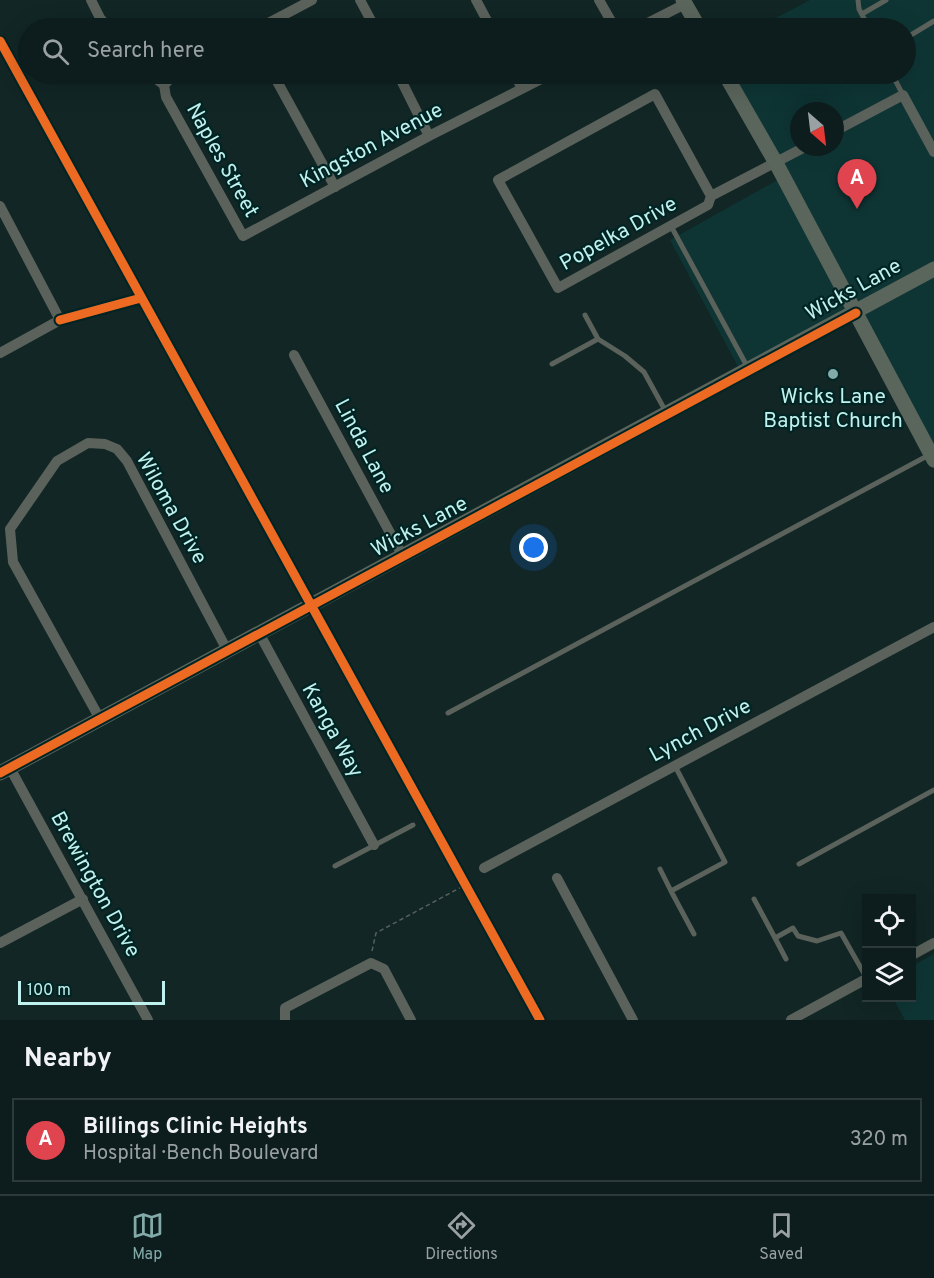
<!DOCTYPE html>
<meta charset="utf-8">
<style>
:root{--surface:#0d1c1c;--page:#1b2929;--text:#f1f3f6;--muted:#9aa1a3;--line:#2d3a3b;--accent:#82aaa8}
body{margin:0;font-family:Overpass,sans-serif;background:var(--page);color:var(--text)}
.controls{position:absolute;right:18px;bottom:18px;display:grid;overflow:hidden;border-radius:0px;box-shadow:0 6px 24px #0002}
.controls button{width:54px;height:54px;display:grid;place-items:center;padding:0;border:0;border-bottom:2px solid var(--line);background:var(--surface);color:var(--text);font:30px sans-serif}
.compass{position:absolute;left:790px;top:102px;width:54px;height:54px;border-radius:50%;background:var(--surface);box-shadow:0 6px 24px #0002;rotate:152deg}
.scale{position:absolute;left:18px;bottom:15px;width:147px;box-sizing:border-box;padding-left:6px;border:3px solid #bff1ef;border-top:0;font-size:16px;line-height:21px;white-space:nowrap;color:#bff1ef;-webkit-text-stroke:4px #002423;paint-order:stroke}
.you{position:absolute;left:534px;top:548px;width:21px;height:21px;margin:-15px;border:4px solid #fff;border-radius:50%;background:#1a73e8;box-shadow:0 0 0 9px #1a73e833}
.badge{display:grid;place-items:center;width:39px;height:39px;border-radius:50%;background:var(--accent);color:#fff;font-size:20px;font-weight:700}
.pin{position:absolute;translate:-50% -50px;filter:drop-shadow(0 2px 3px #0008)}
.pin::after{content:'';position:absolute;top:32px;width:21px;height:18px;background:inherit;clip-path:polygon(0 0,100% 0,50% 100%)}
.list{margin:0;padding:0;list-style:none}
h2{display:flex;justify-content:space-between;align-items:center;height:78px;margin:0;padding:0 24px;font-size:26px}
h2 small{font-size:20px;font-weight:400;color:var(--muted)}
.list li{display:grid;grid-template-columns:39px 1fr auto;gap:18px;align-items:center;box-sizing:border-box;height:84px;margin:0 12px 12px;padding:0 12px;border:2px solid var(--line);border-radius:0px}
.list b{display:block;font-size:22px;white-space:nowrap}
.list p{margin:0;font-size:20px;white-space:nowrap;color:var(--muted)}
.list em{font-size:20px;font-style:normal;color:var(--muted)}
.icon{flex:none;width:33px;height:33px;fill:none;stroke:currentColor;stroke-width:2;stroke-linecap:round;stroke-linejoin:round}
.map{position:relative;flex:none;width:934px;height:1020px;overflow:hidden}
.search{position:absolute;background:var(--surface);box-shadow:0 6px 24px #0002;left:18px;right:18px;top:18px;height:66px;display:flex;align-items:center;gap:15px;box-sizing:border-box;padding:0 21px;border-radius:33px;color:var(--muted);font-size:22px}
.sheet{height:174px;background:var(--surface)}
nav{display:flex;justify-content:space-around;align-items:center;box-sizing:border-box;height:84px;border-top:2px solid var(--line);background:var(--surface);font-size:16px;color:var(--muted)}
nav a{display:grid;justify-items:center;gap:3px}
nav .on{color:var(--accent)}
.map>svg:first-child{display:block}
.built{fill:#0e3534;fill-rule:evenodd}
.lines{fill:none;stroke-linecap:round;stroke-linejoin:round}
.path{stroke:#54605b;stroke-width:1.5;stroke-dasharray:4.5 3;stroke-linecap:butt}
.lane{stroke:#5b625b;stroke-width:5}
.street{stroke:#5b625b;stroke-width:10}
.secondary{stroke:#5a655c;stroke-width:15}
.cycleway-casing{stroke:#002423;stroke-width:13}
.cycleway{stroke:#ed6a23;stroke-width:9}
.poi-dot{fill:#82aaa8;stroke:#002423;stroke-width:2}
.labels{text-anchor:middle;stroke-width:4.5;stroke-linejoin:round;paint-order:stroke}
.street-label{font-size:21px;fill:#bff1ef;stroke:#002423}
.poi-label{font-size:21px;fill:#bff1ef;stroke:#002423}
</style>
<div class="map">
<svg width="934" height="1020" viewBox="0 0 934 1020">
<rect width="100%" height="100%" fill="#112625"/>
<path class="built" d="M810,0H934V458L856,313L742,374L670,240L783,177L725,74H906V28H757ZM799,111H835V147H799Z
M934,954V1020H905L893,998H912V966Z"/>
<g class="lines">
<path class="path" d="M372,951L376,933L467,884"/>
<path class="lane" d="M858,0L859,9L869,28
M862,14L886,0
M906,38L934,21
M892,74L903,95
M671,226L748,368
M585,315L598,339L625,356L644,372L666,412
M552,364L598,339
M448,713L929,455
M675,766L725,862L671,891L694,934
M799,864L934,790
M335,866L413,825
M660,869L671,891
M754,899L775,938L793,928L798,936L817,941L841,933L866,977
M775,938L786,959"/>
<path class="street" d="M91,0L100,18L109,28
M360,0L375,28
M476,0L491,28
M599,0L615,28
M259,28L312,0
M638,28L685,4
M150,74L164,85L166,97L243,236L429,136L551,74
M273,74L335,187
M398,74L429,136
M514,74L522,88
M164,85L175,74
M835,131L903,95L934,152
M711,196L655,94L498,180L558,288L708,205L711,196L805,147
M0,206L60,320L0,353
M294,355L402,555
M259,633L374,845
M100,719L13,562L10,529L57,461L88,443L105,444L117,449L127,461L227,650
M10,768L148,1020
M484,868L934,627
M557,878L633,1020
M0,943L83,899
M912,955L934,943
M285,1020V1008L371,963L384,969L411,1020
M791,1020L866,979"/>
<path class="secondary" d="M683,0L699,28
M725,74L776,163L934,460
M0,773L934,269"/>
<defs>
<path id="cycleway" d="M0,41L540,1020
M60,320L141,298
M0,773L856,313"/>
</defs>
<use href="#cycleway" class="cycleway-casing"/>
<use href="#cycleway" class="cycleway"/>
</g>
<circle class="poi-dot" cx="833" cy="374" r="6"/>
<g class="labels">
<g class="street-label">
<text transform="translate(371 145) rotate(-28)" y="7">Kingston Avenue</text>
<text transform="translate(223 160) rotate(61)" y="7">Naples Street</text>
<text transform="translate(618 233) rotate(-29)" y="7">Popelka Drive</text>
<text transform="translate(853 289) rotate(-29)" y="7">Wicks Lane</text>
<text transform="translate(365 446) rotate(62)" y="7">Linda Lane</text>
<text transform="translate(172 508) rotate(61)" y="7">Wiloma Drive</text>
<text transform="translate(419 526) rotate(-28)" y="7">Wicks Lane</text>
<text transform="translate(333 730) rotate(61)" y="7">Kanga Way</text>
<text transform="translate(700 730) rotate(-28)" y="7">Lynch Drive</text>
<text transform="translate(96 884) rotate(61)" y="7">Brewington Drive</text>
</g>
<g class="poi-label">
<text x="833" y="403">Wicks Lane<tspan x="833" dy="24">Baptist Church</tspan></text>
</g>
</g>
</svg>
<div class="controls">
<button><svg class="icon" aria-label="locate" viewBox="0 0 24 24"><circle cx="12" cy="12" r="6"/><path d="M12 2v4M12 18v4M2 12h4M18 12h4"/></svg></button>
<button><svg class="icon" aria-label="layers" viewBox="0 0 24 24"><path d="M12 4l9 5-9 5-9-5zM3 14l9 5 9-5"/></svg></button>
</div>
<svg class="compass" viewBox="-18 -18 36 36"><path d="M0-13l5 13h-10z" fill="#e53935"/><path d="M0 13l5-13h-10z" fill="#9aa1a3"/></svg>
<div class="scale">100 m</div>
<div class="you"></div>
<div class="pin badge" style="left:857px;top:209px;background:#e0444e">A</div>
<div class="search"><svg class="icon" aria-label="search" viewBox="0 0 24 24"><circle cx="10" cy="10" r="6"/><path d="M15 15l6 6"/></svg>Search here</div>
</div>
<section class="sheet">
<h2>Nearby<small></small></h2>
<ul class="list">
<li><span class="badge" style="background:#e0444e">A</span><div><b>Billings Clinic Heights</b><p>Hospital · Bench Boulevard</p></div><em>320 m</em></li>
</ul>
</section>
<nav>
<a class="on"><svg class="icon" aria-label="map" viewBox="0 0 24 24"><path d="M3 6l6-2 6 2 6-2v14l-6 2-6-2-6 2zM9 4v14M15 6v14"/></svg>Map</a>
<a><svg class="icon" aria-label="directions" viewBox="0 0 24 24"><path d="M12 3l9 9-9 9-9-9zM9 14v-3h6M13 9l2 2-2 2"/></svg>Directions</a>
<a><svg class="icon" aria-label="saved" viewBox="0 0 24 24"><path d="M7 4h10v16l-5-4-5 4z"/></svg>Saved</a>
</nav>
